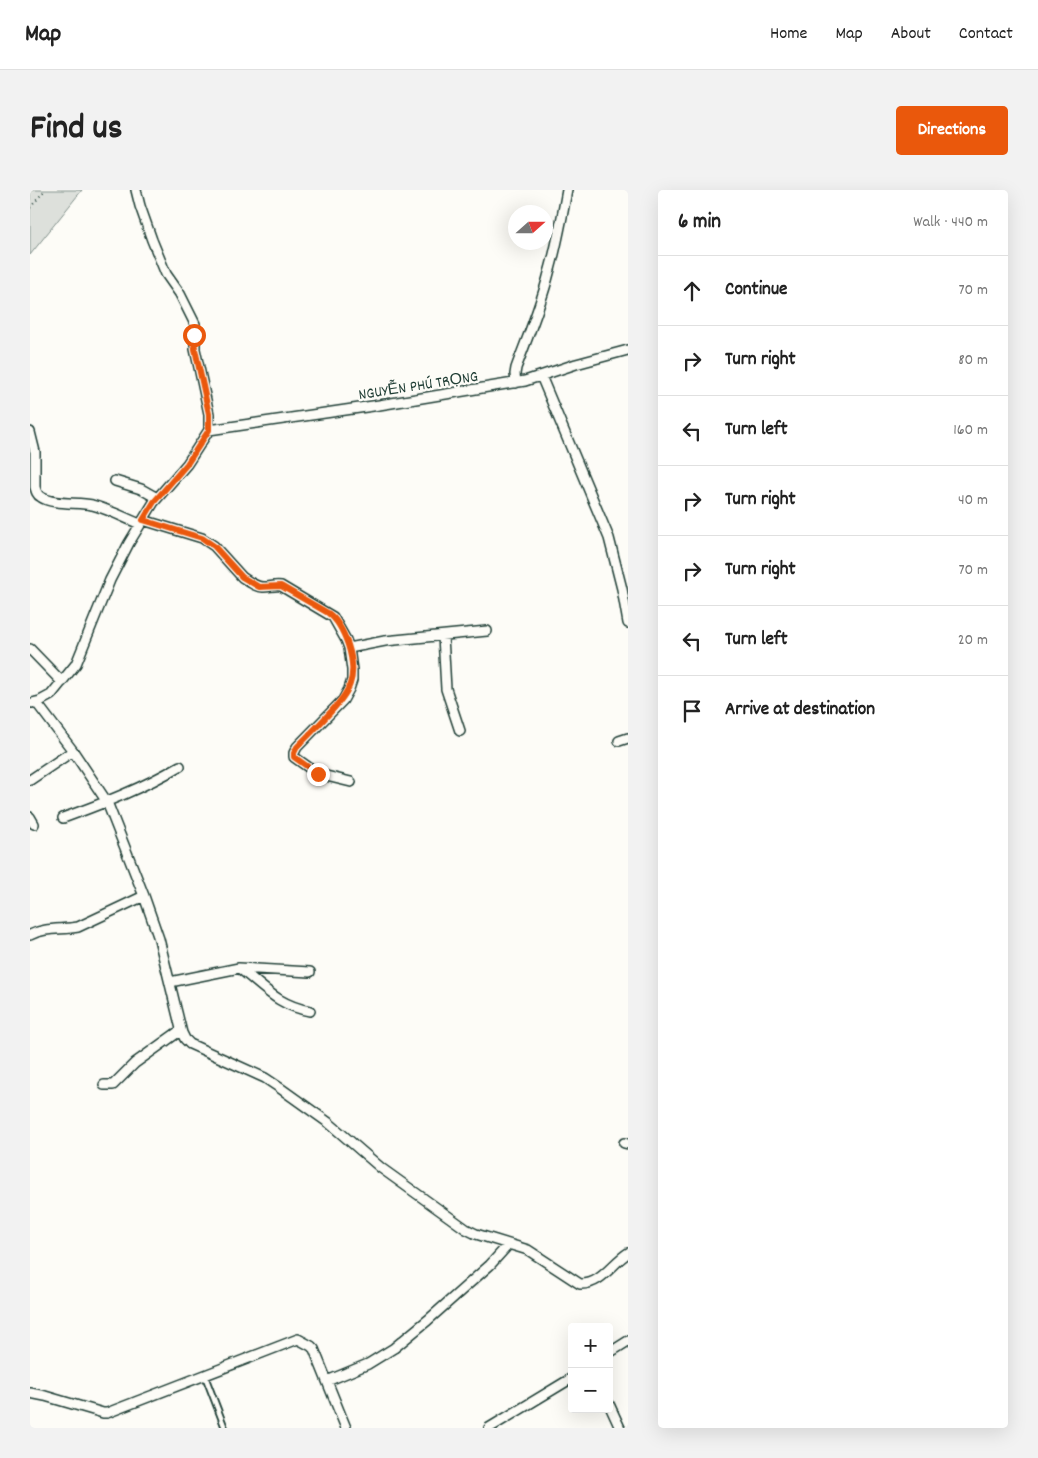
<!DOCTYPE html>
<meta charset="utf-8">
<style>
:root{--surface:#fff;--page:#f2f2f2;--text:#222;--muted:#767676;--line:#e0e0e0;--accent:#ea580c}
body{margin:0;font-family:Dekko,sans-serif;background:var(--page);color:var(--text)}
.controls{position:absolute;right:15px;bottom:15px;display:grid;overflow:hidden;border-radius:5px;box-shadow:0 5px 20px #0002}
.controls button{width:45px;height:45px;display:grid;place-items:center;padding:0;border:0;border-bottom:1px solid var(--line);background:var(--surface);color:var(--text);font:25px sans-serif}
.compass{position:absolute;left:478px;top:15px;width:45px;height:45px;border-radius:50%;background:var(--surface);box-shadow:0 5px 20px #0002;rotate:69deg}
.stop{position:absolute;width:15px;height:15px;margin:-11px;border:4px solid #ea580c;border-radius:50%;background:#fff}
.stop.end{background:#ea580c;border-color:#fff;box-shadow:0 1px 5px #0008}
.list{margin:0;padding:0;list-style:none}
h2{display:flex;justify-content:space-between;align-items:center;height:65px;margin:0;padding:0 20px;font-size:21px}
h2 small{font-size:16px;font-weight:400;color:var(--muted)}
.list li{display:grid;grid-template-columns:32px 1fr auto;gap:15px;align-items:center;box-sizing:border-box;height:70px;padding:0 20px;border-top:1px solid var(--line)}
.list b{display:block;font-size:19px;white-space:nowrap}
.list em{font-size:16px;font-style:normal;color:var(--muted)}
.icon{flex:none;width:28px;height:28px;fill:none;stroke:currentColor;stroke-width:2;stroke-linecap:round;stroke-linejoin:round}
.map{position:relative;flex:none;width:598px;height:1238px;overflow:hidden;border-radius:5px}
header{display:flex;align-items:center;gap:30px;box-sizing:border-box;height:70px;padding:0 25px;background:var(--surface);border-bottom:1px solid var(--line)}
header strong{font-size:24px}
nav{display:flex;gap:28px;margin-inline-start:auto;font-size:18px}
.intro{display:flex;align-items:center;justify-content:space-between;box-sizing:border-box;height:120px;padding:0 30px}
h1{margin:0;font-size:35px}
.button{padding:12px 22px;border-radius:5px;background:var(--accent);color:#fff;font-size:18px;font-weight:700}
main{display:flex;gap:30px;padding:0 30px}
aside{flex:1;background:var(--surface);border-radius:5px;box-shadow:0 5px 20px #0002}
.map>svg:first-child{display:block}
.green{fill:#dde0db;stroke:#7e8e88}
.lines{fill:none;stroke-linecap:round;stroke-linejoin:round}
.service-casing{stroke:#1f3d34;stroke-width:8}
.minor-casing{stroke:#1f3d34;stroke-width:12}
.path{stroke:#1f3d34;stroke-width:2;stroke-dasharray:1 4;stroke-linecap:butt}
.service{stroke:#fdfcf7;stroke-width:4.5}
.minor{stroke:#fdfcf7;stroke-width:9}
.route{stroke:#ea580c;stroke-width:6}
.labels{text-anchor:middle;stroke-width:4.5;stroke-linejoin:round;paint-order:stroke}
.street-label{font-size:16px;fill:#1f3d34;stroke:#fdfcf7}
</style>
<header>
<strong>Map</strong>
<nav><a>Home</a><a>Map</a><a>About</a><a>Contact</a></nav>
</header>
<div class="intro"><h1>Find us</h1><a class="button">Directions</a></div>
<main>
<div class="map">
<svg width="598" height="1238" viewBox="0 0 598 1238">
<rect width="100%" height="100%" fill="#fdfcf7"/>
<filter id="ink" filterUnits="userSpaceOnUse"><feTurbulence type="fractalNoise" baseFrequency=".02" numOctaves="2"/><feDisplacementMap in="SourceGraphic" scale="10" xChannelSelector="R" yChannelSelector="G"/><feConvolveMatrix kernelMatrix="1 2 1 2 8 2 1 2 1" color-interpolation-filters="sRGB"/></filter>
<g filter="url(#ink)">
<path class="green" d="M0,0H52L0,65Z"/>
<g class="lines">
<defs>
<path id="service" d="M175,1186L195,1238"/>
<path id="minor" d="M511,186L579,348L592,399L598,433
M486,193L485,184L486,178C498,146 511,115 519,83C527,56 532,28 537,0
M179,240L343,216L495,191L546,174L598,160
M0,242L5,262V297C6,301 7,305 11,307C23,315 47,312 62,315C78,319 95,328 110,334
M85,291L111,299L127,308
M113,330L172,348L184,356L212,387C218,391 227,398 234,397C240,397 245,395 251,396L303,427L316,450L319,458L322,480V490L319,499L313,510L267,557L264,563V567L288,584L321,592
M413,446L416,499L430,541
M319,458L355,451L457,441
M0,459L32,492
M6,512L43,561L77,612L114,706L129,749L152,843L155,849L160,854L235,888L250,898L299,933L351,978L436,1039L446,1044L498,1060L550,1094C571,1095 582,1073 598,1063
M2,513L10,511L21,505L46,474L80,390L99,353L124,312L157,274L179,240V224L165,159V134L150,104L136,84L122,50L110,16L106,0
M589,551L598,548
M0,590L43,561
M0,627L4,634
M33,628C74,613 113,598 150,576
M0,745C15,737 32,740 48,737L114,706
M209,778C234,797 247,815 280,821
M140,792L209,778L280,782
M74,895H83L105,873L151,840
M594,953L598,954
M579,1163L598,1151
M297,1191L338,1174L364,1158L398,1130L460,1075L479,1054
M0,1203L15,1206L73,1223H77L268,1149L281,1156L284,1159L316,1238
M579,1214L590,1238
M459,1238L542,1188"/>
</defs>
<use href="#service" class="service-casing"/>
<use href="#minor" class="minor-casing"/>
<path class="path" d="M0,18L15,0"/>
<use href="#service" class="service"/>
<use href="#minor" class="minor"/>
</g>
</g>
<g class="lines" filter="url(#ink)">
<path class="route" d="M164,145L165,159L179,224V240L157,274L124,312L113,330L172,348L184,356L212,387L229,397L251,396L298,423C308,430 314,443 318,455C329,489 319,503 296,527C287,537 277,547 267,557L264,563V567L288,584"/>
</g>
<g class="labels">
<g class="street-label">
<text transform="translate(388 194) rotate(-9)" y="6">NGUYỄN PHÚ TRỌNG</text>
</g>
</g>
</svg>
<div class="controls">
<button>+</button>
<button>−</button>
</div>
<svg class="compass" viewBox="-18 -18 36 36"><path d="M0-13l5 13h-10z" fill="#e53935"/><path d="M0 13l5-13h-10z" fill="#767676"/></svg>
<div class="stop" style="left:164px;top:145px"></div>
<div class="stop end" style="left:288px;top:584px"></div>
</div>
<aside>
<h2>6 min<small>Walk · 440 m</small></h2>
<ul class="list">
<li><svg class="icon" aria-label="ahead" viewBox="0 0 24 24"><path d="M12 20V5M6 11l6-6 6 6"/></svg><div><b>Continue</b></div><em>70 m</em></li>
<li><svg class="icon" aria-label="right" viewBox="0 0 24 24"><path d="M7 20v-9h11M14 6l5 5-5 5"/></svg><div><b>Turn right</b></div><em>80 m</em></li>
<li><svg class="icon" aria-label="left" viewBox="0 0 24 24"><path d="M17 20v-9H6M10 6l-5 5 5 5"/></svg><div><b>Turn left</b></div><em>160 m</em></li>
<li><svg class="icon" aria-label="right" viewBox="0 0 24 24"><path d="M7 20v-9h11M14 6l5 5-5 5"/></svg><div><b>Turn right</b></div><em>40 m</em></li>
<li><svg class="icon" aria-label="right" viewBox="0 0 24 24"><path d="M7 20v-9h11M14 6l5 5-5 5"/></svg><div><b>Turn right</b></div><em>70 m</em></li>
<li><svg class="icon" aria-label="left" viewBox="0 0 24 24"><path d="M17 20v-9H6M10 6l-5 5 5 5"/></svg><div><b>Turn left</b></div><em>20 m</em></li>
<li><svg class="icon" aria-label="arrive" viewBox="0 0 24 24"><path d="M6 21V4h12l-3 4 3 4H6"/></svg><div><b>Arrive at destination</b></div></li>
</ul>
</aside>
</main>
